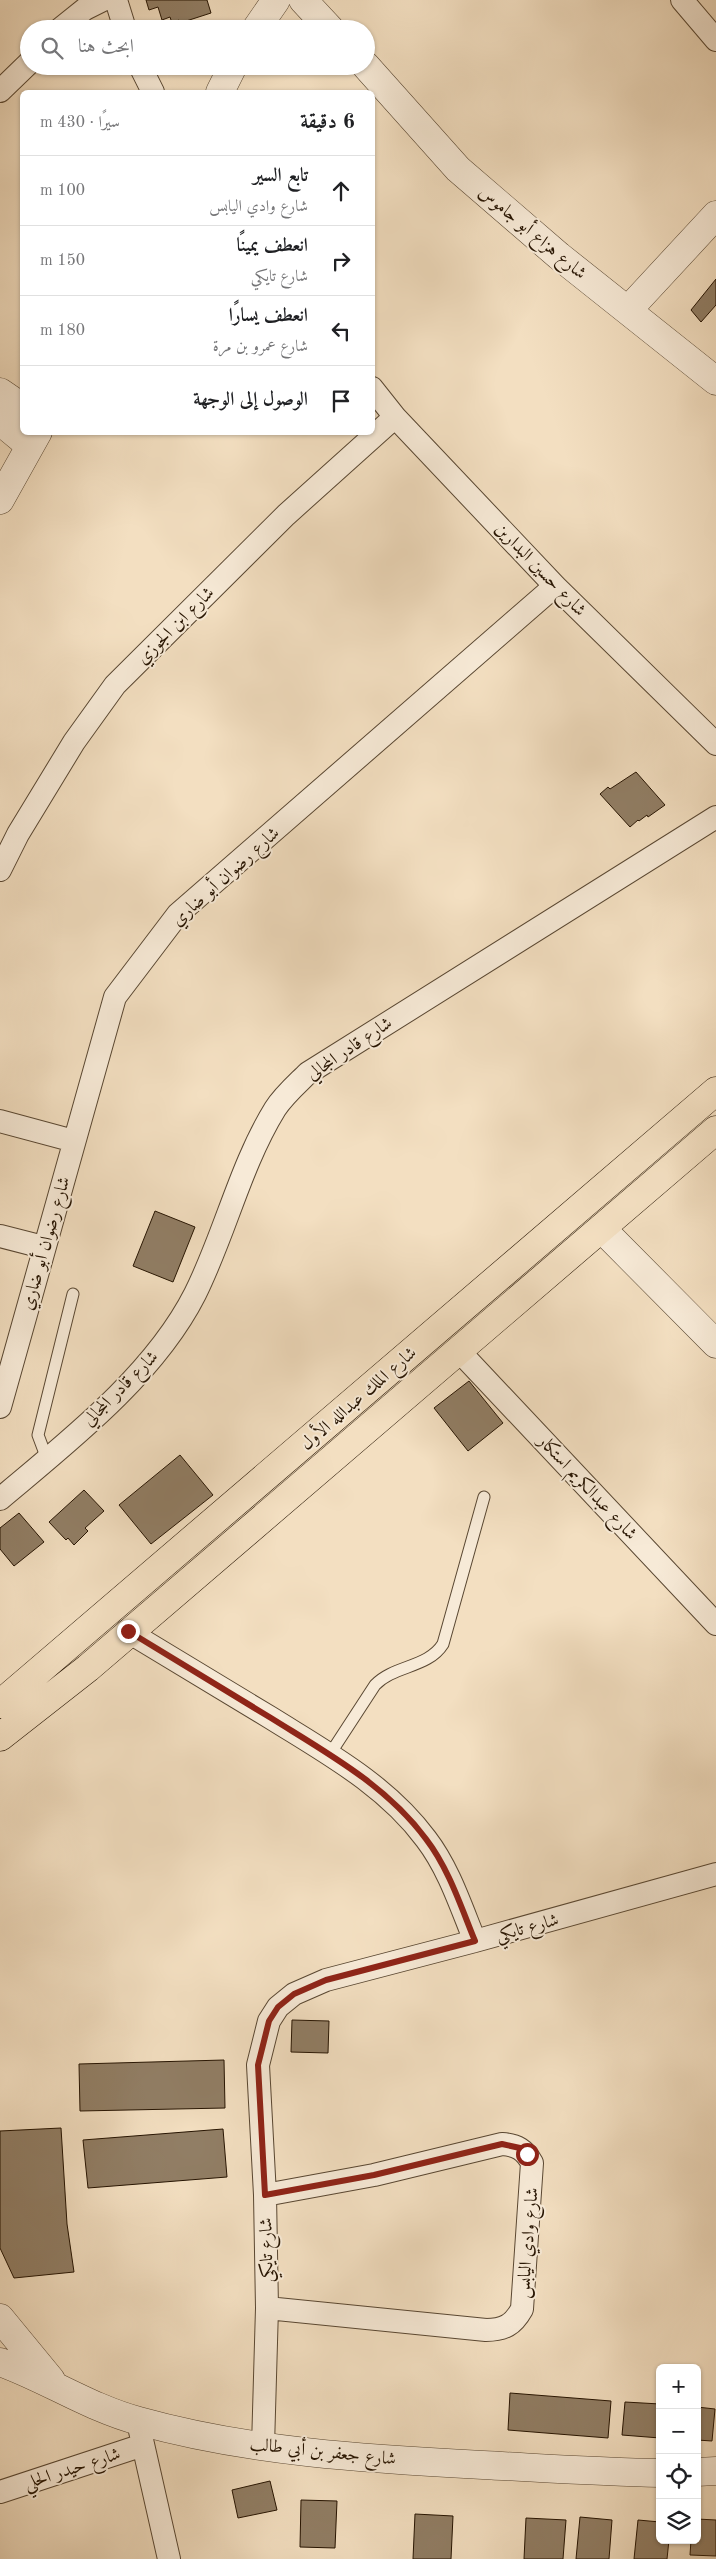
<!DOCTYPE html>
<html lang="ar">
<meta charset="utf-8">
<style>
:root{--surface:#fff;--page:#f2f2f2;--text:#202124;--muted:#757577;--line:#e0e0e0}
body{margin:0;font-family:"Old Standard TT",Amiri,serif;background:var(--page);color:var(--text);direction:rtl}
.controls{position:absolute;right:15px;bottom:15px;display:grid;overflow:hidden;border-radius:8px;box-shadow:0 1px 4px #0004}
.controls button{width:45px;height:45px;display:grid;place-items:center;padding:0;border:0;border-bottom:1px solid var(--line);background:var(--surface);color:var(--text);font:25px sans-serif}
.stop{position:absolute;width:15px;height:15px;margin:-11px;border:4px solid #8f2418;border-radius:50%;background:#fff}
.stop.end{background:#8f2418;border-color:#fff;box-shadow:0 1px 5px #0008}
.list{margin:0;padding:0;list-style:none}
h2{display:flex;justify-content:space-between;align-items:center;height:65px;margin:0;padding:0 20px;font-size:21px}
h2 small{font-size:16px;font-weight:400;color:var(--muted)}
.list li{display:grid;grid-template-columns:32px 1fr auto;gap:15px;align-items:center;box-sizing:border-box;height:70px;padding:0 20px;border-top:1px solid var(--line)}
.list b{display:block;font-size:19px;white-space:nowrap}
.list p{margin:0;font-size:16px;white-space:nowrap;color:var(--muted)}
.list em{font-size:16px;font-style:normal;color:var(--muted)}
.icon{flex:none;width:28px;height:28px;fill:none;stroke:currentColor;stroke-width:2;stroke-linecap:round;stroke-linejoin:round}
.map{position:relative;flex:none;width:716px;height:2559px;overflow:hidden;direction:ltr}
.search{position:absolute;background:var(--surface);box-shadow:0 1px 4px #0004;left:20px;top:20px;width:355px;height:55px;display:flex;align-items:center;gap:12px;box-sizing:border-box;padding:0 18px;border-radius:28px;color:var(--muted);font-size:19px}
.panel{position:absolute;background:var(--surface);box-shadow:0 1px 4px #0004;left:20px;top:90px;width:355px;height:345px;border-radius:8px;direction:rtl}
.map>svg:first-child{display:block}
.building{fill:#917e65;stroke:#261402}
.lines{fill:none;stroke-linecap:round;stroke-linejoin:round}
.service-casing{stroke:#594732;stroke-width:13}
.minor-casing{stroke:#594732;stroke-width:24}
.tertiary-casing{stroke:#594732;stroke-width:29}
.primary-casing{stroke:#261402;stroke-width:29}
.service{stroke:#f7ead7;stroke-width:11}
.minor{stroke:#f7ead7;stroke-width:22}
.tertiary{stroke:#f7ead7;stroke-width:28}
.primary{stroke:#f3dfc1;stroke-width:28}
.route{stroke:#8f2418;stroke-width:6}
.labels{text-anchor:middle;stroke-width:4;stroke-linejoin:round;paint-order:stroke}
.street-label{font-size:18px;fill:#261402;stroke:#f7ead7}
</style>
<div class="map">
<svg width="716" height="2559" viewBox="0 0 716 2559">
<rect width="100%" height="100%" fill="#f3dfc1"/>
<filter id="stains"><feTurbulence type="fractalNoise" baseFrequency=".004" numOctaves="4"/><feColorMatrix values="0 0 0 0 .2 0 0 0 0 .09 0 0 0 0 .02 0 0 0 .5 -.17"/></filter>
<radialGradient id="worn" r=".72"><stop offset=".6" stop-color="#630" stop-opacity="0"/><stop offset="1" stop-color="#630" stop-opacity=".3"/></radialGradient>
<path class="building" d="M146,0H207L211,13L180,23L179,20L172,23L170,17L162,20L158,7L149,10Z
M716,279V305L701,322L691,310Z
M636,772L665,805L648,817L647,815L639,821L638,820L630,827L600,794L608,787L610,789Z
M155,1211L195,1227L173,1282L133,1266Z
M469,1381L503,1423L468,1451L434,1408Z
M180,1455L213,1495L151,1544L119,1505Z
M84,1490L104,1511L85,1528L88,1531L74,1545L68,1538L66,1540L49,1522Z
M19,1513L44,1542L14,1566L0,1549V1528Z
M292,2020L329,2021L328,2053L291,2052Z
M224,2060L225,2108L80,2111L79,2064Z
M61,2128L67,2224L74,2272L14,2278L0,2248V2131Z
M223,2129L227,2177L88,2188L83,2140Z
M510,2393L611,2401L608,2438L508,2430Z
M625,2402L660,2404V2438L622,2435Z
M697,2407L715,2409L712,2441L697,2440Z
M270,2481L277,2510L238,2518L232,2490Z
M301,2500L337,2501L335,2548L300,2547Z
M415,2514L453,2516L451,2559H413Z
M580,2517L612,2520L609,2559H576Z
M526,2518L566,2520L563,2559H524Z
M697,2519L716,2520V2556L690,2555L691,2540H697Z
M638,2520L660,2522V2540H669L667,2559H634Z"/>
<g class="lines">
<defs>
<path id="service" d="M47,1459L38,1435L73,1294
M330,1754L375,1685C394,1665 428,1668 443,1644L484,1497"/>
<path id="minor" d="M116,0L125,29
M682,0L716,40
M60,29L85,9L103,0
M140,66L153,92
M0,91L29,63
M372,388L395,417L555,586L716,744
M0,870L18,834L74,742L115,685L286,515L395,417
M0,1121L74,1141
M0,1236L43,1247
M459,1351L716,1624
M0,1407L115,997L178,914L555,586
M0,1499C69,1441 154,1375 195,1294C225,1234 240,1166 275,1109C284,1095 297,1084 308,1073L716,817
M127,1631C175,1660 223,1689 271,1718C327,1753 386,1785 426,1839C449,1869 461,1907 475,1941
M265,2195L374,2175L502,2144C517,2145 525,2150 532,2163L522,2309C513,2325 504,2330 486,2330L267,2308
M140,2431L169,2559
M263,2446L267,2308L265,2195L258,2065L269,2021L278,2007L294,1994L326,1980L475,1941L716,1874
M0,2492L143,2445"/>
<path id="tertiary" d="M303,0L330,29
M256,29L276,0
M366,66L458,169L559,256L716,381
M220,92L233,66
M628,310L716,215
M0,392L22,407
M0,421L29,445
M0,500L38,432
M602,1229L716,1344
M0,2318L51,2380
M0,2362C47,2379 90,2408 139,2421C250,2452 368,2459 483,2465C542,2468 601,2472 660,2473
M697,2472L716,2471"/>
<path id="primary" d="M0,1704L716,1091
M0,1737L88,1668L716,1130"/>
</defs>
<use href="#service" class="service-casing"/>
<use href="#minor" class="minor-casing"/>
<use href="#tertiary" class="tertiary-casing"/>
<use href="#primary" class="primary-casing"/>
<use href="#service" class="service"/>
<use href="#minor" class="minor"/>
<use href="#tertiary" class="tertiary"/>
<use href="#primary" class="primary"/>
</g>
<g class="lines">
<path class="route" d="M128,1631C175,1660 223,1689 271,1718C327,1753 386,1785 426,1839C449,1869 461,1907 475,1941L326,1980L294,1994L278,2007L269,2021L258,2065L265,2195L374,2175L502,2144L520,2148L527,2154"/>
</g>
<g class="labels">
<g class="street-label">
<text transform="translate(533 232) rotate(40)" y="6">شارع هزاع أبو جاموس</text>
<text transform="translate(541 569) rotate(46)" y="6">شارع حسين البدارين</text>
<text transform="translate(175 625) rotate(-45)" y="6">شارع ابن الجوزي</text>
<text transform="translate(225 876) rotate(-42)" y="6">شارع رضوان أبو ضاري</text>
<text transform="translate(349 1048) rotate(-34)" y="6">شارع قادر المجالي</text>
<text transform="translate(45 1243) rotate(-74)" y="6">شارع رضوان أبو ضاري</text>
<text transform="translate(120 1388) rotate(-45)" y="6">شارع قادر المجالي</text>
<text transform="translate(358 1398) rotate(-41)" y="6">شارع الملك عبدالله الأول</text>
<text transform="translate(588 1487) rotate(47)" y="6">شارع عبدالكريم استكار</text>
<text transform="translate(527 1927) rotate(-15)" y="6">شارع تايكي</text>
<text transform="translate(527 2243) rotate(-85)" y="6">شارع وادي اليابس</text>
<text transform="translate(266 2250) rotate(-91)" y="6">شارع تايكي</text>
<text transform="translate(323 2451) rotate(6)" y="6">شارع جعفر بن أبي طالب</text>
<text transform="translate(72 2468) rotate(-18)" y="6">شارع حيدر الحلي</text>
</g>
</g>
<rect width="100%" height="100%" filter="url(#stains)"/>
<rect width="100%" height="100%" fill="url(#worn)"/>
</svg>
<div class="controls">
<button>+</button>
<button>−</button>
<button><svg class="icon" aria-label="locate" viewBox="0 0 24 24"><circle cx="12" cy="12" r="6"/><path d="M12 2v4M12 18v4M2 12h4M18 12h4"/></svg></button>
<button><svg class="icon" aria-label="layers" viewBox="0 0 24 24"><path d="M12 4l9 5-9 5-9-5zM3 14l9 5 9-5"/></svg></button>
</div>
<div class="stop" style="left:527px;top:2154px"></div>
<div class="stop end" style="left:128px;top:1631px"></div>
<div class="search"><svg class="icon" aria-label="search" viewBox="0 0 24 24"><circle cx="10" cy="10" r="6"/><path d="M15 15l6 6"/></svg>ابحث هنا</div>
<section class="panel">
<h2>6 دقيقة<small>سيرًا · 430 m</small></h2>
<ul class="list">
<li><svg class="icon" aria-label="ahead" viewBox="0 0 24 24"><path d="M12 20V5M6 11l6-6 6 6"/></svg><div><b>تابع السير</b><p>شارع وادي اليابس</p></div><em>100 m</em></li>
<li><svg class="icon" aria-label="right" viewBox="0 0 24 24"><path d="M7 20v-9h11M14 6l5 5-5 5"/></svg><div><b>انعطف يمينًا</b><p>شارع تايكي</p></div><em>150 m</em></li>
<li><svg class="icon" aria-label="left" viewBox="0 0 24 24"><path d="M17 20v-9H6M10 6l-5 5 5 5"/></svg><div><b>انعطف يسارًا</b><p>شارع عمرو بن مرة</p></div><em>180 m</em></li>
<li><svg class="icon" aria-label="arrive" viewBox="0 0 24 24"><path d="M6 21V4h12l-3 4 3 4H6"/></svg><div><b>الوصول إلى الوجهة</b></div></li>
</ul>
</section>
</div>
